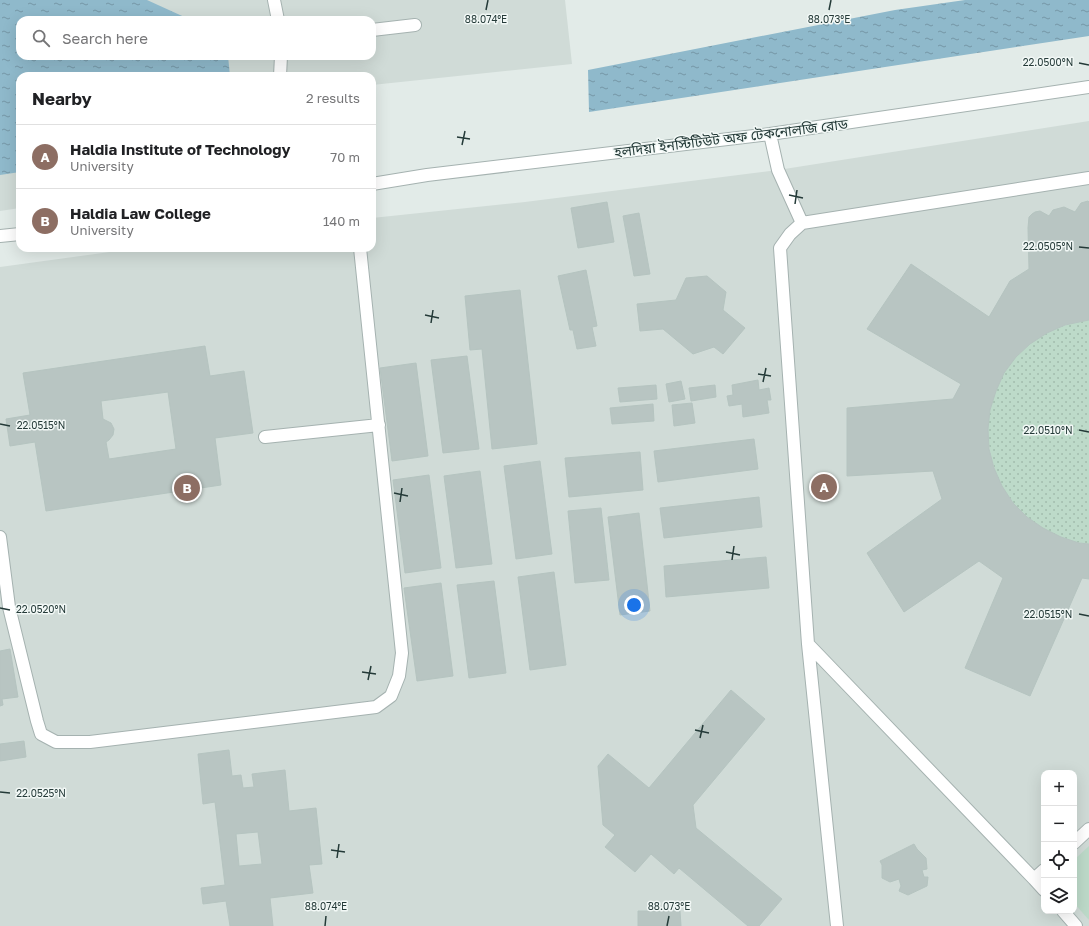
<!DOCTYPE html>
<meta charset="utf-8">
<style>
:root{--surface:#fff;--page:#f2f2f2;--text:#202124;--muted:#757577;--line:#e0e0e0;--accent:#795742}
body{margin:0;font-family:"Golos Text","Noto Sans Bengali",sans-serif;background:var(--page);color:var(--text)}
.controls{position:absolute;right:12px;bottom:12px;display:grid;overflow:hidden;border-radius:8px;box-shadow:0 4px 16px #0002}
.controls button{width:36px;height:36px;display:grid;place-items:center;padding:0;border:0;border-bottom:1px solid var(--line);background:var(--surface);color:var(--text);font:20px sans-serif}
.you{position:absolute;left:634px;top:605px;width:14px;height:14px;margin:-10px;border:3px solid #fff;border-radius:50%;background:#1a73e8;box-shadow:0 0 0 6px #1a73e833}
.badge{display:grid;place-items:center;width:26px;height:26px;border-radius:50%;background:var(--accent);color:#fff;font-size:13px;font-weight:700}
.pin{position:absolute;translate:-50% -50%;border:2px solid #fff;box-shadow:0 1px 4px #0006}
.list{margin:0;padding:0;list-style:none}
h2{display:flex;justify-content:space-between;align-items:center;height:52px;margin:0;padding:0 16px;font-size:17px}
h2 small{font-size:13px;font-weight:400;color:var(--muted)}
.list li{display:grid;grid-template-columns:26px 1fr auto;gap:12px;align-items:center;box-sizing:border-box;height:64px;padding:0 16px;border-top:1px solid var(--line)}
.list b{display:block;font-size:15px;white-space:nowrap}
.list p{margin:0;font-size:13px;white-space:nowrap;color:var(--muted)}
.list em{font-size:13px;font-style:normal;color:var(--muted)}
.icon{flex:none;width:22px;height:22px;fill:none;stroke:currentColor;stroke-width:2;stroke-linecap:round;stroke-linejoin:round}
.map{position:relative;flex:none;width:1089px;height:926px;overflow:hidden}
.search{position:absolute;background:var(--surface);box-shadow:0 4px 16px #0002;left:16px;top:16px;width:360px;height:44px;display:flex;align-items:center;gap:10px;box-sizing:border-box;padding:0 14px;border-radius:12px;color:var(--muted);font-size:15px}
.panel{position:absolute;background:var(--surface);box-shadow:0 4px 16px #0002;left:16px;top:72px;width:360px;height:180px;border-radius:12px}
.map>svg:first-child{display:block}
.built{fill:#d0dbd7;fill-rule:evenodd}
.grass{fill:url(#grass-dots)}
.pitch{fill:#bddac9}
.water{fill:url(#water-ripples)}
.building{fill:#b8c5c2;stroke:#b5c4c0;fill-rule:evenodd}
.lines{fill:none;stroke-linecap:round;stroke-linejoin:round}
.minor-casing{stroke:#a5b2b0;stroke-width:14}
.minor{stroke:#fff;stroke-width:12}
.ticks{fill:none;stroke:#243a38;stroke-width:1.5}
.labels{text-anchor:middle;stroke-width:3;stroke-linejoin:round;paint-order:stroke}
.street-label{font-size:14px;fill:#243a38;stroke:#f2f8f6}
.ticks-label{font-size:10px;text-anchor:middle;fill:#243a38;stroke:#f2f8f6;stroke-width:3;stroke-linejoin:round;paint-order:stroke}
</style>
<div class="map">
<svg width="1089" height="926" viewBox="0 0 1089 926">
<defs>
<pattern id="grass-dots" width="8" height="8" patternUnits="userSpaceOnUse"><rect width="8" height="8" fill="#bddac9"/><path d="M2 2h.1M6 6h.1" fill="none" stroke="#a2bcad" stroke-width="1.8" stroke-linecap="round"/></pattern>
<pattern id="water-ripples" width="26" height="14" patternUnits="userSpaceOnUse"><rect width="26" height="14" fill="#8fb9cb"/><path d="M2 4q2-2 4 0t4 0M15 11q2-2 4 0t4 0" fill="none" stroke="#7597a6"/></pattern>
</defs>
<rect width="100%" height="100%" fill="#e2ebe8"/>
<path class="built" d="M0,0H565L572,64L372,85V76H20V208L0,211ZM20,20H372V56H20Z
M1089,121V926H0V267L139,248H372V218L525,202L778,170ZM1044,773H1074V911H1044Z"/>
<path class="grass" d="M1089,320V544C990,534 951,405 1031,343C1049,329 1066,324 1089,320Z"/>
<path class="pitch" d="M1089,846V920L1074,903V860Z"/>
<path class="water" d="M0,0H147L191,20H20V56H228L230,76H20V172L0,175Z
M965,0H1089V36L589,112L588,70L895,10Z"/>
<path class="building" d="M1088,201L1089,202V320L1065,325L1047,333L1030,344L1016,357L1004,373L996,391L990,410L988,429L989,449L994,468L1002,486L1013,503L1027,517L1043,528L1061,537L1079,543L1089,544V579L1082,578L1030,696L965,668L1003,578L979,561L904,612L867,553L942,499L933,471L847,476V408L953,399L961,384L867,329L911,264L989,317L1010,281L1029,269L1028,228L1029,217L1032,214L1035,212L1040,211L1049,216L1053,210L1064,207L1075,212L1081,203Z
M607,202L614,242L578,248L571,208Z
M639,213L650,274L634,276L623,216Z
M586,270L597,326L592,327L596,346L577,349L573,330H570L558,276Z
M707,276L726,292L723,310L745,328L723,354L714,347L693,354L663,329L640,331L637,304L676,300L686,278Z
M520,290L537,444L492,449L482,349L470,350L465,296Z
M205,346L210,376L244,371L253,433L215,438L221,485L46,511L35,442L10,446L6,419L30,415L23,373ZM168,392L176,449L109,459L106,442L109,440L113,435L114,429L111,423L103,419L101,401Z
M467,356L479,449L443,453L431,360Z
M416,363L428,456L392,461L380,368Z
M758,380L759,390L769,388L771,400H767L769,413L743,417L742,404L729,406L727,396L733,395L732,385Z
M681,381L685,399L669,402L666,384Z
M656,385L657,399L620,402L618,388Z
M715,385L716,397L691,401L689,388Z
M692,403L695,423L674,426L672,405Z
M653,404L654,421L612,424L610,408Z
M754,439L758,469L658,482L654,451Z
M640,452L643,490L569,497L565,458Z
M540,461L552,554L516,559L504,466Z
M480,471L492,564L456,568L444,476Z
M429,475L441,568L405,573L393,480Z
M759,497L762,527L664,538L660,508Z
M601,508L609,580L575,583L568,511Z
M639,513L650,611L620,615L608,517Z
M766,557L769,588L666,597L664,566Z
M554,572L566,665L530,670L518,577Z
M494,581L506,673L469,678L457,585Z
M441,583L453,676L417,681L404,588Z
M10,649L18,697L2,699L3,705L0,706V651Z
M731,690L765,719L693,805L696,828L782,899L759,926H748L679,868L674,874L651,854L635,872L605,847L615,835L603,825L598,766L608,754L649,788Z
M24,741L26,757L0,761V744Z
M229,750L232,776L241,775L243,788L254,787L252,774L285,770L289,811L316,808L322,864L309,865L313,893L270,898L273,926H230L226,901L203,904L201,888L225,885L215,802L203,804L198,754ZM258,832L262,864L239,866L236,834Z
M914,844L917,849L926,858L927,869L922,870L924,877H928L927,886L908,895L899,891L901,886L899,879L890,882L882,878V865L880,861Z
M638,911H680L681,926H638Z"/>
<g class="lines">
<defs>
<path id="minor" d="M274,0L278,20
M372,30L415,25
M280,76L281,56
M770,134L778,170L802,223
M372,184L427,175L770,134L1089,87
M0,236L20,234
M265,437L379,425
M0,537L9,607L37,721L41,734L56,742H90L376,707L391,696L399,676L402,653L360,248
M808,644L837,926
M1074,843L1089,829
M1044,870L1034,879L808,644L780,248L790,234L802,223L1089,178
M1034,879L1044,890
M1063,911L1076,926"/>
</defs>
<use href="#minor" class="minor-casing"/>
<use href="#minor" class="minor"/>
</g>
<path class="ticks" d="M486,10L488,0M829,10L831,0M1079,63L1089,65M457,137L470,139M462,145L465,131M789,195L803,198M795,204L797,190M1079,247L1089,248M425,315L439,318M431,323L433,310M758,374L771,376M763,382L766,368M0,424L10,426M1079,430L1089,432M394,493L408,496M400,502L402,488M726,552L740,555M732,560L734,546M0,608L10,610M1079,614L1089,616M362,672L376,674M368,680L371,666M695,730L709,733M700,738L703,725M0,792L10,793M331,850L345,852M337,858L339,844M325,926L326,916M667,926L669,916"/>
<g class="labels">
<g class="street-label">
<text transform="translate(731 138) rotate(-7)" y="5">হলদিয়া ইনস্টিটিউট অফ টেকনোলজি রোড</text>
</g>
</g>
<g class="ticks-label">
<text x="486" y="23">88.074°E</text>
<text x="829" y="23">88.073°E</text>
<text x="1048" y="66">22.0500°N</text>
<text x="1048" y="250">22.0505°N</text>
<text x="41" y="429">22.0515°N</text>
<text x="1048" y="434">22.0510°N</text>
<text x="41" y="613">22.0520°N</text>
<text x="1048" y="618">22.0515°N</text>
<text x="41" y="797">22.0525°N</text>
<text x="326" y="910">88.074°E</text>
<text x="669" y="910">88.073°E</text>
</g>
</svg>
<div class="controls">
<button>+</button>
<button>−</button>
<button><svg class="icon" aria-label="locate" viewBox="0 0 24 24"><circle cx="12" cy="12" r="6"/><path d="M12 2v4M12 18v4M2 12h4M18 12h4"/></svg></button>
<button><svg class="icon" aria-label="layers" viewBox="0 0 24 24"><path d="M12 4l9 5-9 5-9-5zM3 14l9 5 9-5"/></svg></button>
</div>
<div class="you"></div>
<div class="pin badge" style="left:824px;top:487px;background:#8d6e63">A</div>
<div class="pin badge" style="left:187px;top:488px;background:#8d6e63">B</div>
<div class="search"><svg class="icon" aria-label="search" viewBox="0 0 24 24"><circle cx="10" cy="10" r="6"/><path d="M15 15l6 6"/></svg>Search here</div>
<section class="panel">
<h2>Nearby<small>2 results</small></h2>
<ul class="list">
<li><span class="badge" style="background:#8d6e63">A</span><div><b>Haldia Institute of Technology</b><p>University</p></div><em>70 m</em></li>
<li><span class="badge" style="background:#8d6e63">B</span><div><b>Haldia Law College</b><p>University</p></div><em>140 m</em></li>
</ul>
</section>
</div>
